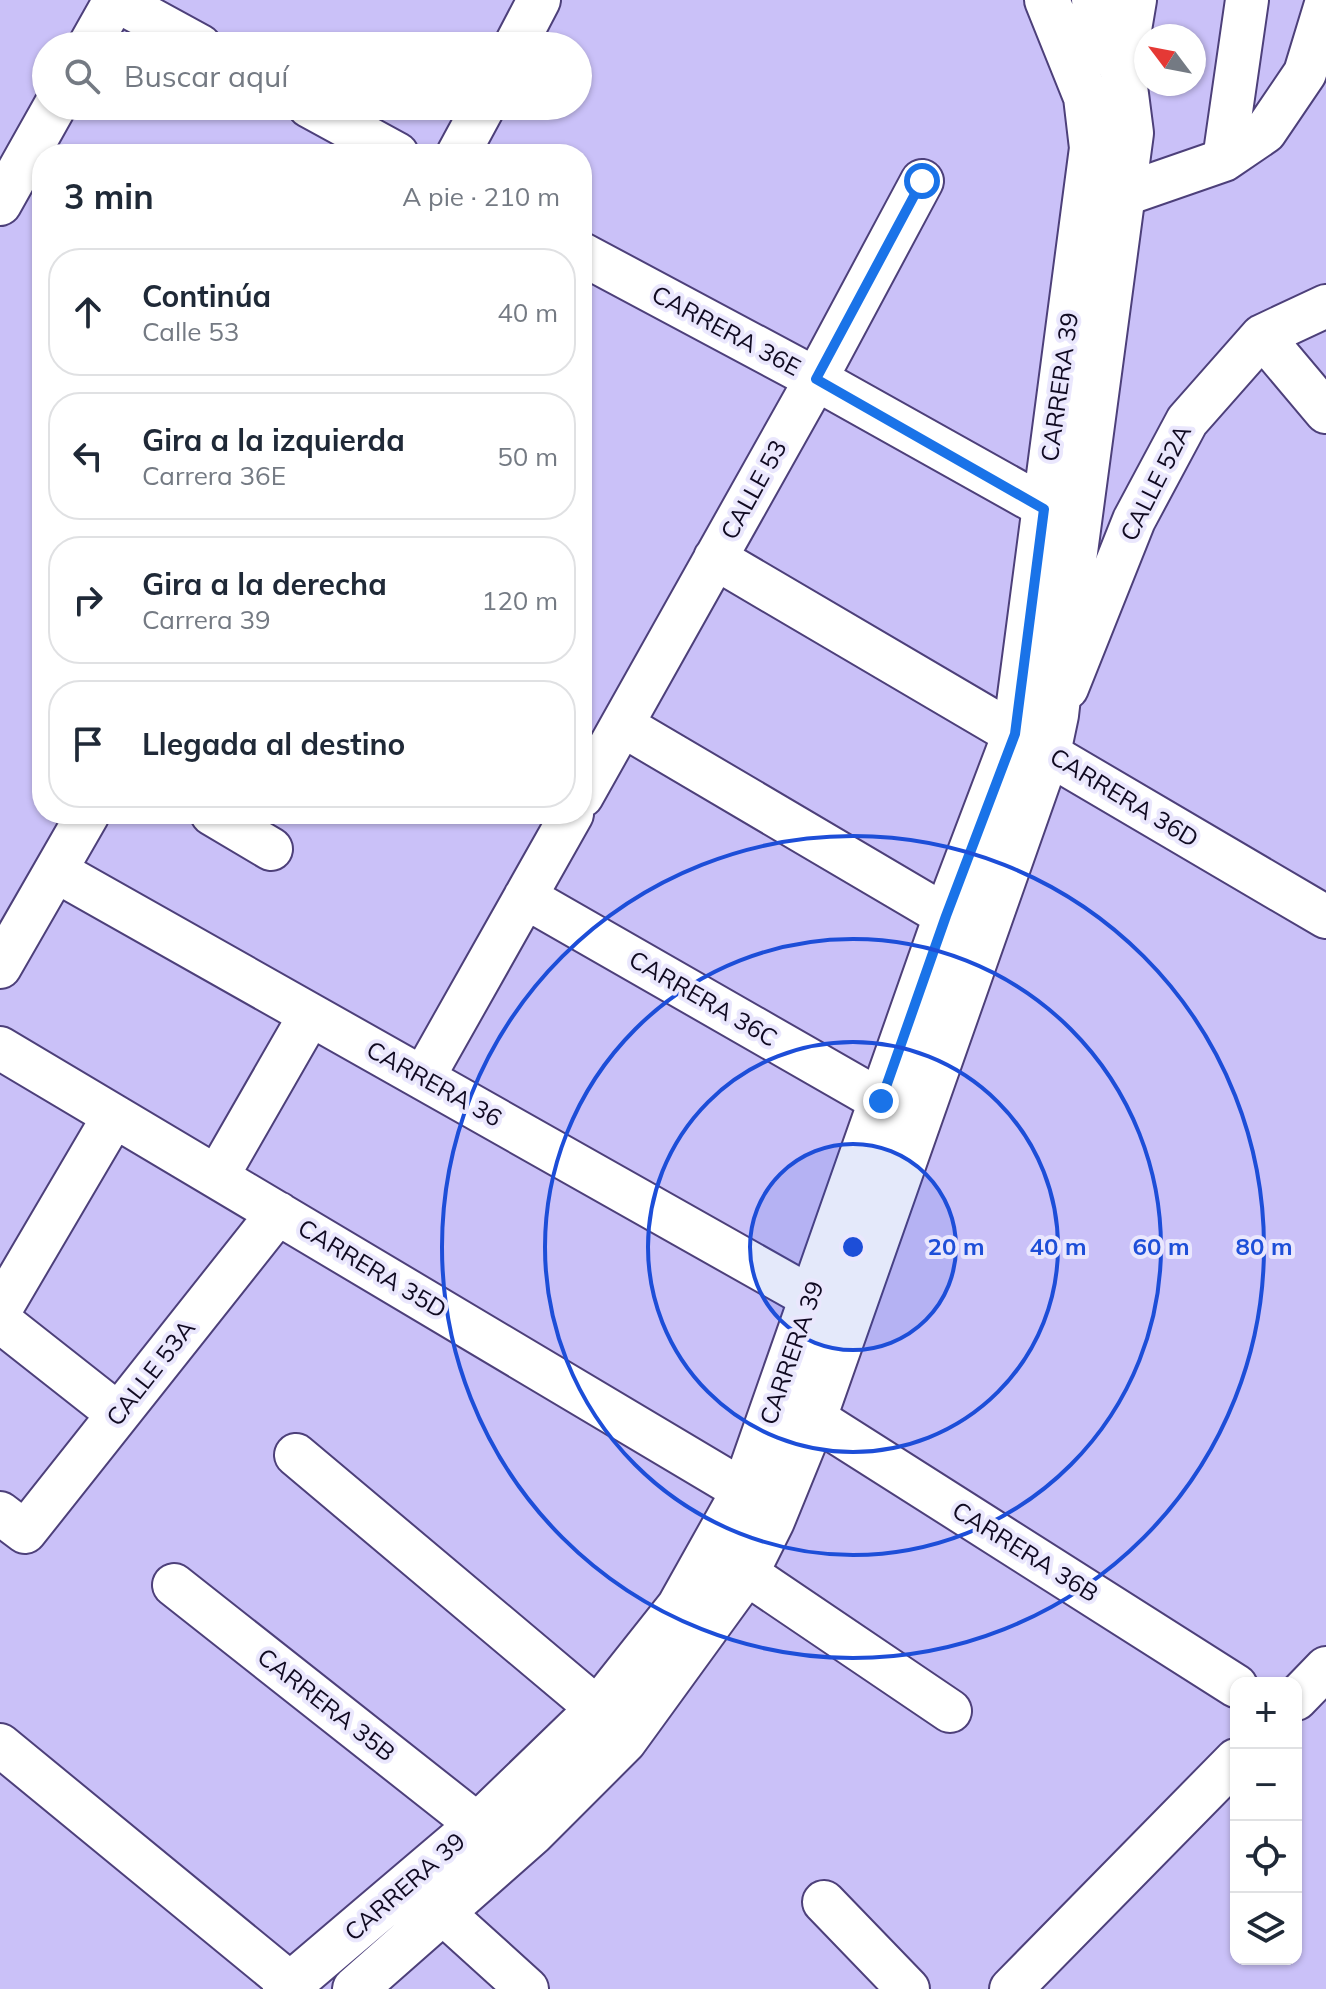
<!DOCTYPE html>
<html lang="es">
<meta charset="utf-8">
<style>
:root{--surface:#fff;--page:#f6f6f7;--text:#1f2937;--muted:#747a83;--line:#e0e1e3}
body{margin:0;font-family:Mulish,sans-serif;background:var(--page);color:var(--text)}
.controls{position:absolute;right:24px;bottom:24px;display:grid;overflow:hidden;border-radius:16px;box-shadow:0 2px 6px #0004}
.controls button{width:72px;height:72px;display:grid;place-items:center;padding:0;border:0;border-bottom:2px solid var(--line);background:var(--surface);color:var(--text);font:40px sans-serif}
.compass{position:absolute;left:1134px;top:24px;width:72px;height:72px;border-radius:50%;background:var(--surface);box-shadow:0 2px 6px #0004;rotate:302deg}
.stop{position:absolute;width:24px;height:24px;margin:-18px;border:6px solid #1a73e8;border-radius:50%;background:#fff}
.stop.end{background:#1a73e8;border-color:#fff;box-shadow:0 2px 8px #0008}
.list{margin:0;padding:0;list-style:none}
h2{display:flex;justify-content:space-between;align-items:center;height:104px;margin:0;padding:0 32px;font-size:34px}
h2 small{font-size:26px;font-weight:400;color:var(--muted)}
.list li{display:grid;grid-template-columns:52px 1fr auto;gap:24px;align-items:center;box-sizing:border-box;height:128px;margin:0 16px 16px;padding:0 16px;border:2px solid var(--line);border-radius:32px}
.list b{display:block;font-size:30px;white-space:nowrap}
.list p{margin:0;font-size:26px;white-space:nowrap;color:var(--muted)}
.list em{font-size:26px;font-style:normal;color:var(--muted)}
.icon{flex:none;width:44px;height:44px;fill:none;stroke:currentColor;stroke-width:2;stroke-linecap:round;stroke-linejoin:round}
.map{position:relative;flex:none;width:1326px;height:1989px;overflow:hidden}
.search{position:absolute;background:var(--surface);box-shadow:0 2px 6px #0004;left:32px;top:32px;width:560px;height:88px;display:flex;align-items:center;gap:20px;box-sizing:border-box;padding:0 28px;border-radius:44px;color:var(--muted);font-size:30px}
.panel{position:absolute;background:var(--surface);box-shadow:0 2px 6px #0004;left:32px;top:144px;width:560px;height:680px;border-radius:32px}
.map>svg:first-child{display:block}
.lines{fill:none;stroke-linecap:round;stroke-linejoin:round}
.minor-casing{stroke:#4d407a;stroke-width:46}
.major-casing{stroke:#4d407a;stroke-width:48}
.minor{stroke:#fff;stroke-width:42}
.major{stroke:#fff;stroke-width:44}
.route{stroke:#1a73e8;stroke-width:10}
.ring{fill:none;stroke:#1d4ed8;stroke-width:4}
.labels{text-anchor:middle;stroke-width:8;stroke-linejoin:round;paint-order:stroke}
.street-label{font-size:24px;fill:#100a21;stroke:#eae7fd}
.centre{fill:#1d4ed8;stroke:#eae7fd;stroke-width:4}
.ring-label{font-size:24px;text-anchor:middle;font-weight:bold;fill:#1d4ed8;stroke:#eae7fd;stroke-width:8;stroke-linejoin:round;paint-order:stroke}
</style>
<div class="map">
<svg width="1326" height="1989" viewBox="0 0 1326 1989">
<rect width="100%" height="100%" fill="#cac1f8"/>
<g class="lines">
<defs>
<path id="minor" d="M116,0L200,46
M89,46L115,0
M515,46L539,0
M1123,71L1135,0
M309,106L397,154
M458,154L484,106
M1224,160L1247,0
M1123,195L1224,160L1265,132L1305,73L1326,4
M0,204L55,106
M582,254L816,379L1075,524
M1262,336L1326,412
M715,558L1326,917
M1067,688L1134,520L1187,421L1262,336L1326,306
M622,725L946,916
M582,796L816,379L922,181
M212,814L271,849
M56,871L812,1298
M525,897L881,1101
M0,967L88,814
M0,1048L744,1491
M423,1078L572,814
M217,1177L310,1015
M0,1310L114,1116
M0,1321L118,1414
M814,1418L1236,1686
M296,1455L598,1709
M0,1513L25,1532L278,1213
M746,1573L950,1711
M174,1585L478,1825
M1296,1699L1326,1668
M0,1745L297,1989
M824,1902L908,1989
M443,1913L527,1989
M1011,1989L1236,1760"/>
<path id="major" d="M285,1989L478,1825L598,1709L679,1607L744,1491L946,916L1015,734L1092,148L1086,97L1047,0
M355,1989L532,1833L624,1741L746,1573L772,1521L814,1418L1048,753L1056,715L1073,567L1131,133L1123,71L1094,0"/>
</defs>
<use href="#minor" class="minor-casing"/>
<use href="#major" class="major-casing"/>
<use href="#minor" class="minor"/>
<use href="#major" class="major"/>
</g>
<g class="lines">
<path class="route" d="M881,1101L946,916L1015,734L1044,509L816,379L922,181"/>
</g>
<circle cx="853" cy="1247" r="103" fill="#1d4ed8" fill-opacity=".12"/>
<g class="ring">
<circle cx="853" cy="1247" r="103"/>
<circle cx="853" cy="1247" r="205"/>
<circle cx="853" cy="1247" r="308"/>
<circle cx="853" cy="1247" r="411"/>
</g>
<g class="labels">
<g class="street-label">
<text transform="translate(726 331) rotate(28)" y="8">CARRERA 36E</text>
<text transform="translate(1060 387) rotate(-82)" y="8">CARRERA 39</text>
<text transform="translate(1156 483) rotate(-63)" y="8">CALLE 52A</text>
<text transform="translate(754 490) rotate(-61)" y="8">CALLE 53</text>
<text transform="translate(1124 798) rotate(31)" y="8">CARRERA 36D</text>
<text transform="translate(703 999) rotate(30)" y="8">CARRERA 36C</text>
<text transform="translate(434 1084) rotate(29)" y="8">CARRERA 36</text>
<text transform="translate(372 1269) rotate(31)" y="8">CARRERA 35D</text>
<text transform="translate(792 1353) rotate(-71)" y="8">CARRERA 39</text>
<text transform="translate(151 1373) rotate(-52)" y="8">CALLE 53A</text>
<text transform="translate(1025 1552) rotate(32)" y="8">CARRERA 36B</text>
<text transform="translate(326 1705) rotate(38)" y="8">CARRERA 35B</text>
<text transform="translate(405 1887) rotate(-41)" y="8">CARRERA 39</text>
</g>
</g>
<circle cx="853" cy="1247" r="12" class="centre"/>
<g class="ring-label">
<text x="956" y="1255">20 m</text>
<text x="1058" y="1255">40 m</text>
<text x="1161" y="1255">60 m</text>
<text x="1264" y="1255">80 m</text>
</g>
</svg>
<div class="controls">
<button>+</button>
<button>−</button>
<button><svg class="icon" aria-label="locate" viewBox="0 0 24 24"><circle cx="12" cy="12" r="6"/><path d="M12 2v4M12 18v4M2 12h4M18 12h4"/></svg></button>
<button><svg class="icon" aria-label="layers" viewBox="0 0 24 24"><path d="M12 4l9 5-9 5-9-5zM3 14l9 5 9-5"/></svg></button>
</div>
<svg class="compass" viewBox="-18 -18 36 36"><path d="M0-13l5 13h-10z" fill="#e53935"/><path d="M0 13l5-13h-10z" fill="#747a83"/></svg>
<div class="stop" style="left:922px;top:181px"></div>
<div class="stop end" style="left:881px;top:1101px"></div>
<div class="search"><svg class="icon" aria-label="search" viewBox="0 0 24 24"><circle cx="10" cy="10" r="6"/><path d="M15 15l6 6"/></svg>Buscar aquí</div>
<section class="panel">
<h2>3 min<small>A pie · 210 m</small></h2>
<ul class="list">
<li><svg class="icon" aria-label="ahead" viewBox="0 0 24 24"><path d="M12 20V5M6 11l6-6 6 6"/></svg><div><b>Continúa</b><p>Calle 53</p></div><em>40 m</em></li>
<li><svg class="icon" aria-label="left" viewBox="0 0 24 24"><path d="M17 20v-9H6M10 6l-5 5 5 5"/></svg><div><b>Gira a la izquierda</b><p>Carrera 36E</p></div><em>50 m</em></li>
<li><svg class="icon" aria-label="right" viewBox="0 0 24 24"><path d="M7 20v-9h11M14 6l5 5-5 5"/></svg><div><b>Gira a la derecha</b><p>Carrera 39</p></div><em>120 m</em></li>
<li><svg class="icon" aria-label="arrive" viewBox="0 0 24 24"><path d="M6 21V4h12l-3 4 3 4H6"/></svg><div><b>Llegada al destino</b></div></li>
</ul>
</section>
</div>
